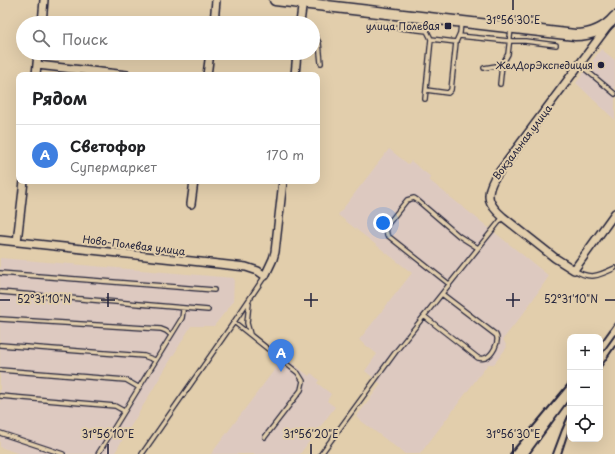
<!DOCTYPE html>
<html lang="ru">
<meta charset="utf-8">
<style>
:root{--surface:#fff;--page:#f2f2f2;--text:#202124;--muted:#757577;--line:#e0e0e0;--accent:#111827}
body{margin:0;font-family:"Playpen Sans",sans-serif;background:var(--page);color:var(--text)}
.controls{position:absolute;right:12px;bottom:12px;display:grid;overflow:hidden;border-radius:8px;box-shadow:0 4px 16px #0002}
.controls button{width:36px;height:36px;display:grid;place-items:center;padding:0;border:0;border-bottom:1px solid var(--line);background:var(--surface);color:var(--text);font:20px sans-serif}
.you{position:absolute;left:383px;top:223px;width:14px;height:14px;margin:-10px;border:3px solid #fff;border-radius:50%;background:#1a73e8;box-shadow:0 0 0 6px #1a73e833}
.badge{display:grid;place-items:center;width:26px;height:26px;border-radius:50%;background:var(--accent);color:#fff;font-size:13px;font-weight:700}
.pin{position:absolute;translate:-50% -33px;filter:drop-shadow(0 1px 2px #0008)}
.pin::after{content:'';position:absolute;top:21px;width:14px;height:12px;background:inherit;clip-path:polygon(0 0,100% 0,50% 100%)}
.list{margin:0;padding:0;list-style:none}
h2{display:flex;justify-content:space-between;align-items:center;height:52px;margin:0;padding:0 16px;font-size:17px}
h2 small{font-size:13px;font-weight:400;color:var(--muted)}
.list li{display:grid;grid-template-columns:26px 1fr auto;gap:12px;align-items:center;box-sizing:border-box;height:60px;padding:0 16px;border-top:1px solid var(--line)}
.list b{display:block;font-size:15px;white-space:nowrap}
.list p{margin:0;font-size:13px;white-space:nowrap;color:var(--muted)}
.list em{font-size:13px;font-style:normal;color:var(--muted)}
.icon{flex:none;width:22px;height:22px;fill:none;stroke:currentColor;stroke-width:2;stroke-linecap:round;stroke-linejoin:round}
.map{position:relative;flex:none;width:615px;height:454px;overflow:hidden}
.search{position:absolute;background:var(--surface);box-shadow:0 4px 16px #0002;left:16px;top:16px;width:304px;height:44px;display:flex;align-items:center;gap:10px;box-sizing:border-box;padding:0 14px;border-radius:22px;color:var(--muted);font-size:15px}
.panel{position:absolute;background:var(--surface);box-shadow:0 4px 16px #0002;left:16px;top:72px;width:304px;height:112px;border-radius:8px}
.map>svg:first-child{display:block}
.built{fill:#ddc9c0}
.lines{fill:none;stroke-linecap:round;stroke-linejoin:round}
.lane-casing{stroke:#22223b;stroke-width:6}
.street-casing{stroke:#22223b;stroke-width:10}
.secondary-casing{stroke:#22223b;stroke-width:13}
.lane{stroke:#e2ceac;stroke-width:3.5}
.street{stroke:#e2ceac;stroke-width:7}
.secondary{stroke:#e2ceac;stroke-width:10}
.rail{stroke:#22223b;stroke-width:2}
.ticks{fill:none;stroke:#22223b;stroke-width:1.5}
.poi-dot{fill:#22223b;stroke:#e2ceac;stroke-width:1.5}
.labels{text-anchor:middle;stroke-width:4;stroke-linejoin:round;paint-order:stroke}
.poi-label{font-size:10px;fill:#22223b;stroke:#e2ceac;text-anchor:end}
.street-label{font-size:10px;fill:#22223b;stroke:#e2ceac}
.ticks-label{font-size:10px;text-anchor:middle;fill:#22223b;stroke:#e2ceac;stroke-width:4;stroke-linejoin:round;paint-order:stroke}
</style>
<div class="map">
<svg width="615" height="454" viewBox="0 0 615 454">
<rect width="100%" height="100%" fill="#e2ceac"/>
<filter id="ink" filterUnits="userSpaceOnUse"><feTurbulence type="fractalNoise" baseFrequency=".025" numOctaves="2"/><feDisplacementMap in="SourceGraphic" scale="8" xChannelSelector="R" yChannelSelector="G"/><feConvolveMatrix kernelMatrix="1 2 1 2 8 2 1 2 1" color-interpolation-filters="sRGB"/></filter>
<g filter="url(#ink)">
<path class="built" d="M601,49L615,60V120L576,83Z
M389,149L408,164L411,161L431,177L429,180L549,276L523,314L503,339L507,347L494,364H488L420,454H405L356,417L381,384L365,371L377,354L359,340L412,273L338,215Z
M0,258L234,278L233,302L214,326H191L114,454H20L0,447Z
M284,357L309,376L311,373L319,380L317,383L331,394L327,401L335,407L300,454H211Z"/>
<g class="lines">
<defs>
<path id="lane" d="M375,25L427,31
M313,32L319,43L321,63
M459,36L509,41H525L556,45
M431,39L456,42
M580,65L615,94
M484,68L502,65
M500,84L502,65L508,54L511,29
M426,90L448,93L451,90L456,42L460,33L461,23
M425,99L431,39L427,31L428,20
M574,270C590,280 598,276 615,268
M0,273L214,290
M449,284L387,235L386,227L388,224L407,200L414,198L417,200L459,236L478,248
M0,292L208,310
M249,303L247,323L250,334
M424,316L478,358C480,358 482,359 485,358C492,356 500,342 496,335L442,294
M0,319L161,329L166,331L171,335
M234,322L298,373L303,381L301,390L265,437
M0,345L144,356L155,360
M0,370L126,380L138,387
M0,396L115,406L124,411
M0,433L63,454
M98,454L182,318L183,311L182,308
M142,454L234,322L265,276
M321,454L397,350L503,217"/>
<path id="street" d="M42,23L44,0
M214,23L216,0
M300,23L303,0
M608,26L494,179C485,196 488,204 503,217L555,258L574,270L615,213
M37,65L127,75
M36,75L38,53
M207,75L210,53
M295,75L297,53
M191,204L194,181
M0,240L246,267L258,271L265,276L273,259L275,252L283,181
M17,242L24,181"/>
<path id="secondary" d="M275,0L575,35C592,35 605,29 615,17"/>
</defs>
<use href="#lane" class="lane-casing"/>
<use href="#street" class="street-casing"/>
<use href="#secondary" class="secondary-casing"/>
<use href="#lane" class="lane"/>
<use href="#street" class="street"/>
<use href="#secondary" class="secondary"/>
<path class="rail" d="M600,344L615,323
M600,356L615,335
M600,368L615,346
M510,454L570,382
M529,454L570,398
M553,454L562,430L570,412
M561,454L570,426"/>
</g>
</g>
<path class="ticks" d="M513,0V10M108,293V307M311,293V307M513,293V307M0,300H10M101,300H115M304,300H318M506,300H520M605,300H615M108,444V454M311,444V454M513,444V454"/>
<g class="poi-dot">
<rect x="444" y="22" width="8" height="8" rx="2"/>
<circle cx="601" cy="65" r="4"/>
</g>
<g class="labels">
<g class="poi-label">
<text x="440" y="30">улица Полевая</text>
<text x="593" y="69">ЖелДорЭкспедиция</text>
</g>
<g class="street-label">
<text transform="translate(522 142) rotate(-53)" y="4">Вокзальная улица</text>
<text transform="translate(134 245) rotate(7)" y="4">Ново-Полевая улица</text>
</g>
</g>
<g class="ticks-label">
<text x="513" y="24">31°56'30"E</text>
<text x="44" y="303">52°31'10"N</text>
<text x="571" y="303">52°31'10"N</text>
<text x="108" y="438">31°56'10"E</text>
<text x="311" y="438">31°56'20"E</text>
<text x="513" y="438">31°56'30"E</text>
</g>
</svg>
<div class="controls">
<button>+</button>
<button>−</button>
<button><svg class="icon" aria-label="locate" viewBox="0 0 24 24"><circle cx="12" cy="12" r="6"/><path d="M12 2v4M12 18v4M2 12h4M18 12h4"/></svg></button>
</div>
<div class="you"></div>
<div class="pin badge" style="left:281px;top:372px;background:#3f7fe0">A</div>
<div class="search"><svg class="icon" aria-label="search" viewBox="0 0 24 24"><circle cx="10" cy="10" r="6"/><path d="M15 15l6 6"/></svg>Поиск</div>
<section class="panel">
<h2>Рядом<small></small></h2>
<ul class="list">
<li><span class="badge" style="background:#3f7fe0">A</span><div><b>Светофор</b><p>Супермаркет</p></div><em>170 m</em></li>
</ul>
</section>
</div>
